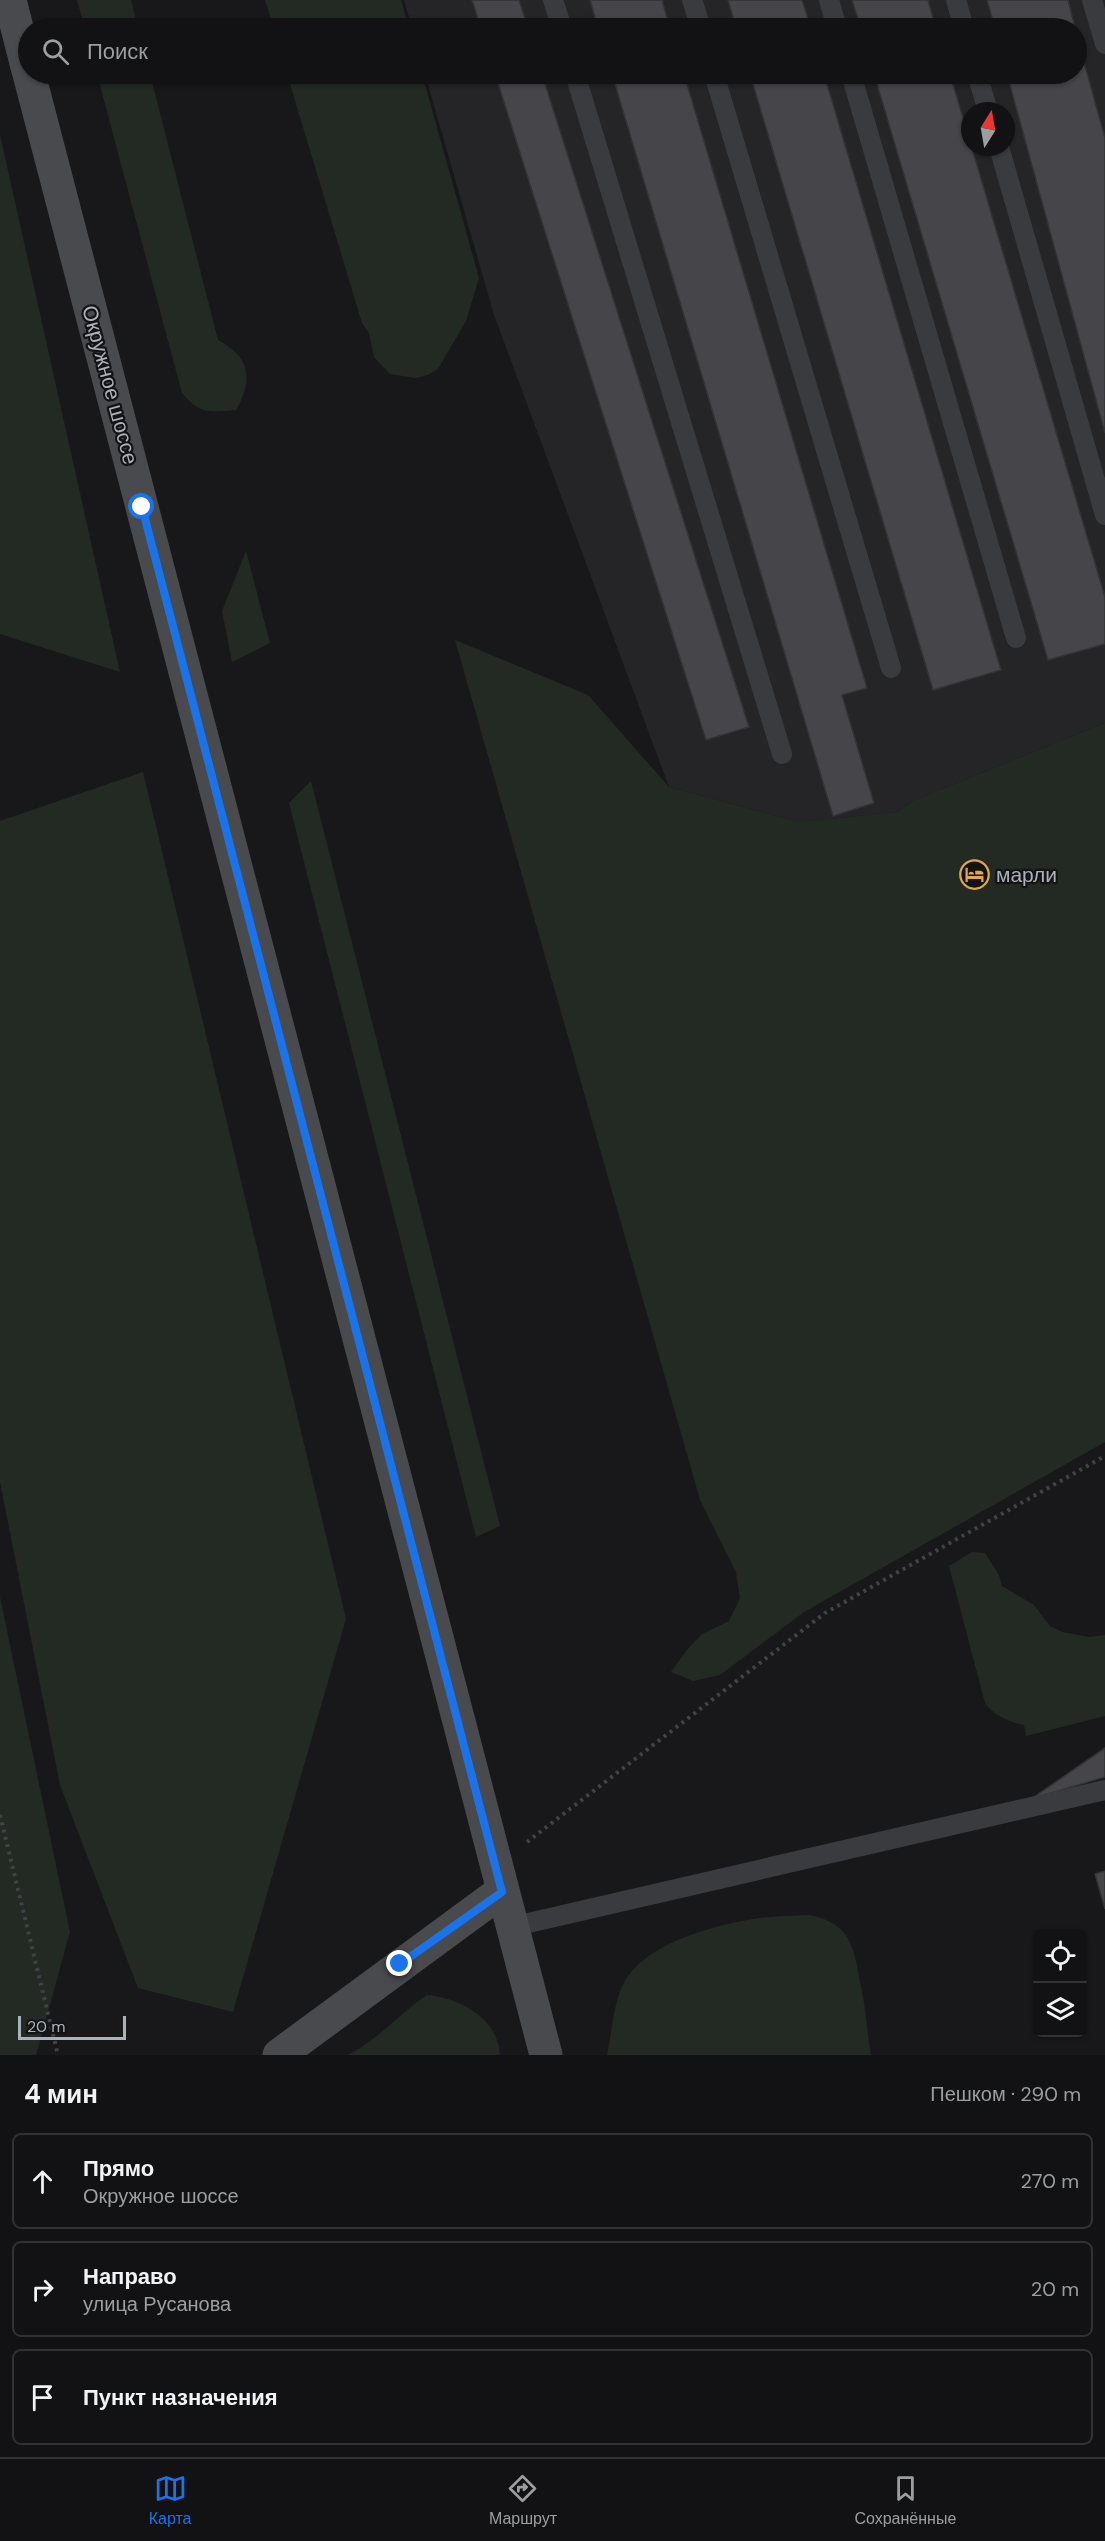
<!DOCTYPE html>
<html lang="ru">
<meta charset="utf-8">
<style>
:root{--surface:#121214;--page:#1f2022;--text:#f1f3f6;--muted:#9c9ea0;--line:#313234;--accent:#1a73e8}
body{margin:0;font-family:"DM Sans",sans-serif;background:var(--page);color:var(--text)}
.controls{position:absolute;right:18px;bottom:18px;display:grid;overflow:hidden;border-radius:9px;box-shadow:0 2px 4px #0004}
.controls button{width:54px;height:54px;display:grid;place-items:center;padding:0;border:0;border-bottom:2px solid var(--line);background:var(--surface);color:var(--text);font:30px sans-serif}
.compass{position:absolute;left:961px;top:102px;width:54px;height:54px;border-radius:50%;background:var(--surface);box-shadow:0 2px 4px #0004;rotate:11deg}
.scale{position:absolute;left:18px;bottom:15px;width:108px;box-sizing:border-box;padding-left:6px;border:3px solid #acb0b8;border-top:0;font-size:16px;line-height:21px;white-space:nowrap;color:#acb0b8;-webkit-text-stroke:4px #131315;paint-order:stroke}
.stop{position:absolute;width:18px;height:18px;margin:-14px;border:4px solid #1a73e8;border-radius:50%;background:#fff}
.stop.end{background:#1a73e8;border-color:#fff;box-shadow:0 2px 6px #0008}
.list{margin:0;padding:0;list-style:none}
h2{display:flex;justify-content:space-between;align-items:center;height:78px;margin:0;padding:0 24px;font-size:26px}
h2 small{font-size:20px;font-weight:400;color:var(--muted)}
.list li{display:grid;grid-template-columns:39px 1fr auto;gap:18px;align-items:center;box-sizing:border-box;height:96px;margin:0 12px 12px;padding:0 12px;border:2px solid var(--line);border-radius:9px}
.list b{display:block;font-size:22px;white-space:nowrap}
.list p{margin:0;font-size:20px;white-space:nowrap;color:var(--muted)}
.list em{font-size:20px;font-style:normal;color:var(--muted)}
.icon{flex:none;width:33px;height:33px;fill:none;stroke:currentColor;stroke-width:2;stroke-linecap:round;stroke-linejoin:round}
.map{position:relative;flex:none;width:1105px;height:2055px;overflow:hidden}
.search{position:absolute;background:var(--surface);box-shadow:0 2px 4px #0004;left:18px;right:18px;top:18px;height:66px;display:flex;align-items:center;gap:15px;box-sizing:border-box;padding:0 21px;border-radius:33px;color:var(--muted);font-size:22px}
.sheet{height:402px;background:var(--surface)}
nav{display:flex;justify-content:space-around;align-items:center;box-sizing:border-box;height:84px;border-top:2px solid var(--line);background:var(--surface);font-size:16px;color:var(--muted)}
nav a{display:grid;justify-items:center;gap:3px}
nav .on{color:var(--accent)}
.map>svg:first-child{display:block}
.built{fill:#252527;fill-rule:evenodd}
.green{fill:#232a24}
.building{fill:#46464a;stroke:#333336;stroke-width:1.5}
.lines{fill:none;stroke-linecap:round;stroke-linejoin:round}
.path{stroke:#404246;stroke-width:4;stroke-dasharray:3 4.5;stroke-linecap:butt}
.lane{stroke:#3a3b3f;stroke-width:20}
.secondary{stroke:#484a4e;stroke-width:33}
.route{stroke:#1a73e8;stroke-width:8}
.labels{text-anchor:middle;stroke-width:4.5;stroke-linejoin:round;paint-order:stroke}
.street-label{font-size:21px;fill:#acb0b8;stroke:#131315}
.poi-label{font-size:21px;fill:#acb0b8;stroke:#131315;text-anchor:start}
</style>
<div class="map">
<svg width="1105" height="2055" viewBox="0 0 1105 2055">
<rect width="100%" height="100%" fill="#18181a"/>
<path class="built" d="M404,0H1105V723L912,801L897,812L799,822L669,787L494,315L425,74H1076V28H412ZM970,111H1006V147H970Z"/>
<path class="green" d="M77,0H131L138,28H85Z
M265,0H401L409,28H274Z
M97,74H150L218,340C250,357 254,379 236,410C208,412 201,415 182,393Z
M287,74H422L479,278L466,321L438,369L428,375L415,378L390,374L374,357L369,333L362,323Z
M0,135L120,672L0,634Z
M246,551L270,643L232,662L222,611Z
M455,640L588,695L669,787L799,822L897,812L912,801L1105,723V1442L804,1612L720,1675L693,1681L671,1672L686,1651L702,1634L729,1621L740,1598L736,1572L700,1500Z
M143,772L346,1619L233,2012L138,1988L60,1785L0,1482V821Z
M311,781L500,1526L476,1537L289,803Z
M972,1552L985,1553L999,1575L1002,1586L1034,1605L1050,1626L1062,1632L1089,1637L1105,1635V1716L1026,1736L1024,1725C1009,1722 994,1716 985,1703L949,1566Z
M0,1597L70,1932L36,2055H0Z
M809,1915C854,1924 853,1949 861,1986C866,2009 867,2032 871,2055H607C612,2033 613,2007 622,1987C641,1944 712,1926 753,1919C771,1916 790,1916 809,1915Z
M427,1995C460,1998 498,2018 500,2055H347C375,2043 401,2012 427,1995Z"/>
<path class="building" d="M472,0H519L528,28H481Z
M590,0H662L670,28H598Z
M728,0H802L811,28H736Z
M852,0H928L936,28H861Z
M987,0H1068L1075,28H995Z
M1076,33L1105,138V433L1007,74H1076Z
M495,74H542L749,727L706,740Z
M612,74H684L867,688L842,695L874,803L833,816Z
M750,74H824L1001,670L933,690Z
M874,74H950L1105,597V644L1048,660Z
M1105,1748V1777L1031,1799Z
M1105,1871V1909L1095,1874Z"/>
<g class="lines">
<path class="path" d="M0,1815L58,2055
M527,1842L825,1613L1105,1456"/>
<path class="lane" d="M553,0L562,28
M692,0L701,28
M829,0L837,28
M956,0L964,28
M1092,0L1105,44
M575,74L782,754
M714,74L891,668
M851,74L1016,638
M977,74L988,111
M999,147L1105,515
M511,1927L1105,1790"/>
<path class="secondary" d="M10,0L28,71
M29,74L546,2055
M279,2055L502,1891"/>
</g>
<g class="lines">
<path class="route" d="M142,507L502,1892L400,1964"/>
</g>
<defs>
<symbol id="hotel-ring" viewBox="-11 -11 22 22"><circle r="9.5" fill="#131315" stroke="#dca84e" stroke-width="1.5"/><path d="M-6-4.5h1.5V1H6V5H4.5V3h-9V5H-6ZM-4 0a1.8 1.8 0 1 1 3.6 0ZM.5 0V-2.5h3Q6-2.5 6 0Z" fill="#dca84e"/></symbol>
</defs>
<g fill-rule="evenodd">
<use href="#hotel-ring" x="958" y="858" width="33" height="33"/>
</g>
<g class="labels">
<g class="street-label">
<text transform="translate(110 385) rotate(75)" y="7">Окружное шоссе</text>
</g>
<g class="poi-label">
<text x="996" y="882">марли</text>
</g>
</g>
</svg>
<div class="controls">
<button><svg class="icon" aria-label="locate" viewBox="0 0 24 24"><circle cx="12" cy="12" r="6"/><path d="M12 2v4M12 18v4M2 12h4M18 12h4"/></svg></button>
<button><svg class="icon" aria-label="layers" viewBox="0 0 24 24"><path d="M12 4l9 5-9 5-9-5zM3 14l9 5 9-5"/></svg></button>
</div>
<svg class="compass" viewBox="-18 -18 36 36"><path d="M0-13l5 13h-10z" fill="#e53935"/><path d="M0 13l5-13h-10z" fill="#9c9ea0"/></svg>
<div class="scale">20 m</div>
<div class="stop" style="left:142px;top:507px"></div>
<div class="stop end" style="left:400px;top:1964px"></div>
<div class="search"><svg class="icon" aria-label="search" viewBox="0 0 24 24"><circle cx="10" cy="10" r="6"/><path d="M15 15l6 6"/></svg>Поиск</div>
</div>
<section class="sheet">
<h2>4 мин<small>Пешком · 290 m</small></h2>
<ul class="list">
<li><svg class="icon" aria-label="ahead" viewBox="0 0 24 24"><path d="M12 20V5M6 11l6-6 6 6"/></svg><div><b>Прямо</b><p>Окружное шоссе</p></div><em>270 m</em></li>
<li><svg class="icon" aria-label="right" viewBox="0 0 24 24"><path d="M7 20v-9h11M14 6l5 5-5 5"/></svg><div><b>Направо</b><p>улица Русанова</p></div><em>20 m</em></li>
<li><svg class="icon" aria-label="arrive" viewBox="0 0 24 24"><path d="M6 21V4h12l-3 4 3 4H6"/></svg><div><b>Пункт назначения</b></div></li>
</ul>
</section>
<nav>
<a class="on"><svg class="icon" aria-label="map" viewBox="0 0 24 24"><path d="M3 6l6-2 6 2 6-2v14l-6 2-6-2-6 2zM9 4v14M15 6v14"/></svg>Карта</a>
<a><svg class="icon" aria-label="directions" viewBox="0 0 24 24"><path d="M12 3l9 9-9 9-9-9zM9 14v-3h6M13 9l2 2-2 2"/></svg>Маршрут</a>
<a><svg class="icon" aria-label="saved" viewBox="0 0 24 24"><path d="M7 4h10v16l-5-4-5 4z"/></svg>Сохранённые</a>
</nav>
